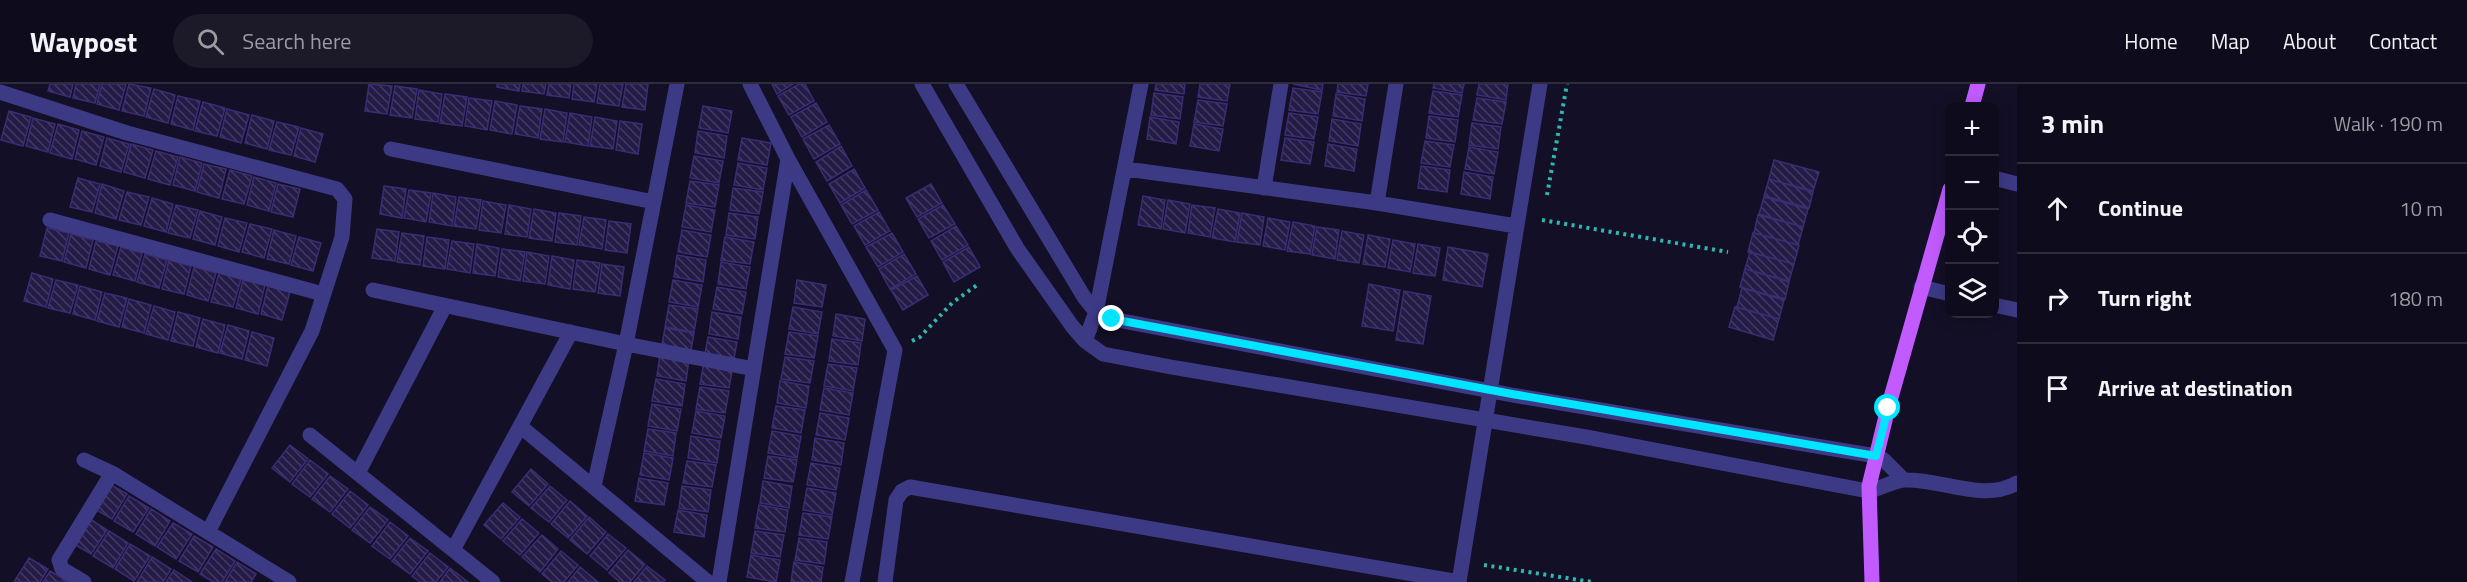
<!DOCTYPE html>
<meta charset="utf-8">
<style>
:root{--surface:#0e0b1c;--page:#1c1929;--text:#f1f3f6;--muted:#9b9ba3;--line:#2e2b3b}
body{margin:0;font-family:"Titillium Web",sans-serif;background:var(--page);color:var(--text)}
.controls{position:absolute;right:18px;top:18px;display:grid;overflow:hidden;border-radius:12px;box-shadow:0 3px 15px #0003}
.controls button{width:54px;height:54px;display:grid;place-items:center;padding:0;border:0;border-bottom:2px solid var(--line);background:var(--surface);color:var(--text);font:30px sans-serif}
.stop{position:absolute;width:18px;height:18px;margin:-14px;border:4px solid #00e5ff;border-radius:50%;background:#fff}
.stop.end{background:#00e5ff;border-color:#fff;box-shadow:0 2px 6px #0008}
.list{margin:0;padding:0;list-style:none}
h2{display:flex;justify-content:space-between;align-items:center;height:78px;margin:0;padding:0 24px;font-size:26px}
h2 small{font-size:20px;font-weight:400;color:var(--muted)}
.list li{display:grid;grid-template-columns:39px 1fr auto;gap:18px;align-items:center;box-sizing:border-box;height:90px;padding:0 24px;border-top:2px solid var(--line)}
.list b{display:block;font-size:22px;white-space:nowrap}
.list em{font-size:20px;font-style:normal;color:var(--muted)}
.icon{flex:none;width:33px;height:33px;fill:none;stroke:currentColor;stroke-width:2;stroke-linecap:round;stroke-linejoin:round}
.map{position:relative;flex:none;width:2017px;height:498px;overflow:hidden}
header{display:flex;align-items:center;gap:36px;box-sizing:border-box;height:84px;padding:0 30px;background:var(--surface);border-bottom:2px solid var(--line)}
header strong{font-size:28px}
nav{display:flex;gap:33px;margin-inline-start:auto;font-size:21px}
.search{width:420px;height:54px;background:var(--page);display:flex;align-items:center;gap:15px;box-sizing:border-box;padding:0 21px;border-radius:33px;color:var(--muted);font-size:22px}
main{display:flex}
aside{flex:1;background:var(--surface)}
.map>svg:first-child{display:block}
.building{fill:url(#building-back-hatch);stroke:#3b2d73;stroke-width:1.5}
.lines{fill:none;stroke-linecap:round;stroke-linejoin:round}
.path{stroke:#2fb8b0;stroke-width:4;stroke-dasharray:3 4.5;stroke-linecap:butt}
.minor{stroke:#3d3a85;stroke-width:15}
.major{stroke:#c25bff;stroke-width:15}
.route{stroke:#00e5ff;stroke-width:8}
</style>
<header>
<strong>Waypost</strong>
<div class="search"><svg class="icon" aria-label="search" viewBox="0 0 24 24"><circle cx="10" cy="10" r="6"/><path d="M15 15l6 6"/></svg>Search here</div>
<nav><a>Home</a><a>Map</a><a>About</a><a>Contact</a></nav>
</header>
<main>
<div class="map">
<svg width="2017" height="498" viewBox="0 0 2017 498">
<defs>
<pattern id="building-back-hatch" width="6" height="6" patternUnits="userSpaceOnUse" patternTransform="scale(1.5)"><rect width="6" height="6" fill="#241b47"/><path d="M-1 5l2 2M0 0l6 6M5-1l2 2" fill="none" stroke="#433b63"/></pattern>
</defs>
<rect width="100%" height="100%" fill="#130f26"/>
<path class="building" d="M50,0H73L70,13L48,7Z
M76,0H100L95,19L73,14Z
M102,0H126L119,26L97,20Z
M129,0L151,4L144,32L122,27Z
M369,0L392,2L387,30L365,27Z
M497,0H520L519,7L497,3Z
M523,0H546L544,10L522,7Z
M549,0H571L569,14L547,11Z
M574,0H597L594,18L572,15Z
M600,0H623L619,22L597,19Z
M626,0H648L645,26L622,23Z
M772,0H793L777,10Z
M799,0H805L814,17L789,31L778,12Z
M1156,0H1185L1184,10L1155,6Z
M1200,0H1230L1227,17L1198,13Z
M1293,0H1323L1322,6Z
M1338,0H1368L1366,12L1337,8Z
M1434,0H1464L1462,9L1433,4Z
M1479,0H1508L1506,16L1477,11Z
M395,2L417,5L412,34L390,31Z
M1293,4L1322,8L1318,30L1289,26Z
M154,5L175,11L168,39L146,33Z
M419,6L442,10L438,38L415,35Z
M1433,7L1462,11L1458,33L1429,29Z
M1154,9L1183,13L1180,35L1151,31Z
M445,10L467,13L462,42L440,39Z
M1336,10L1365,15L1362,37L1333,32Z
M178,12L200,17L193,46L171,40Z
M469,14L492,17L487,46L465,42Z
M1477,14L1506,18L1502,40L1473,36Z
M1198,16L1227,20L1223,42L1194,38Z
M495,17L517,21L512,50L490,46Z
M203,18L225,24L217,52L195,47Z
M816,19L827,38L802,53L791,33Z
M520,22L542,25L538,54L515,50Z
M703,22L732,27L728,49L699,44Z
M227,25L249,31L241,59L220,53Z
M545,25L567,29L563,58L540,55Z
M9,27L31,33L23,62L1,56Z
M570,29L592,33L588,62L565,58Z
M1289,29L1318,33L1314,55L1285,51Z
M252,31L274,37L267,65L245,59Z
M1429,32L1458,36L1455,58L1426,54Z
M595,33L617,37L613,65L590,62Z
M1150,33L1179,38L1176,60L1147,55Z
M33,34L55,40L48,68L26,62Z
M1332,35L1361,40L1358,62L1329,57Z
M620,37L642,40L638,70L616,66Z
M277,38L299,43L291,71L269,66Z
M1472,39L1501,43L1498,65L1469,61Z
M58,40L79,46L72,75L50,69Z
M1194,40L1223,45L1219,67L1190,62Z
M829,41L840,60L814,75L803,55Z
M301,44L323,50L315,78L294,72Z
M82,47L104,53L96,81L75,75Z
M698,47L727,52L724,74L695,69Z
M107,54L129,60L121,88L100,82Z
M742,54L771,59L767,81L738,76Z
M1285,54L1314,58L1310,80L1281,76Z
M1425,57L1454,61L1450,83L1421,79Z
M131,60L153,66L145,94L124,88Z
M1328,60L1357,65L1354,87L1325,82Z
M841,62L852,82L827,97L816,78Z
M1469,63L1498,68L1494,90L1465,85Z
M156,67L178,73L170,101L148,95Z
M694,72L723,77L719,99L690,94Z
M180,73L202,79L195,107L173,101Z
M1774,76L1819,88L1813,107L1769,95Z
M738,79L767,84L763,106L734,101Z
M204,80L226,85L219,114L197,108Z
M1421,82L1450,86L1447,108L1418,104Z
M854,85L865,104L840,119L829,100Z
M230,86L252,92L244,120L222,115Z
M1464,88L1493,93L1490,115L1461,110Z
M254,93L276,99L269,127L247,121Z
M78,94L100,100L92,128L70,123Z
M1769,95L1813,108L1809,124L1764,112Z
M690,97L719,101L715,123L686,119Z
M102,100L124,107L116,135L95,129Z
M278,100L300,105L293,133L271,128Z
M931,100L942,119L917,133L906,114Z
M384,102L406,105L402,134L380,130Z
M733,104L763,108L759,130L730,126Z
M409,106L431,109L426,138L404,134Z
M866,106L878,126L852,140L841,121Z
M127,108L149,113L141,141L119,136Z
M433,109L456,113L452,142L429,138Z
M1143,112L1165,116L1161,145L1138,141Z
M459,113L481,116L476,145L454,142Z
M1764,113L1808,125L1803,143L1759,130Z
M152,114L173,120L166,148L144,142Z
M1168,116L1190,120L1185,149L1163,145Z
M483,117L506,121L501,149L479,146Z
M176,121L198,126L190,154L168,149Z
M509,121L531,125L527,153L505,150Z
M686,121L715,126L711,148L682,143Z
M943,121L955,140L929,154L918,135Z
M1192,121L1215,124L1210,153L1188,149Z
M534,125L556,129L552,157L529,154Z
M1218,125L1240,129L1235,158L1212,154Z
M200,127L222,133L215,161L193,155Z
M879,128L890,147L865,161L854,142Z
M559,129L581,132L577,161L555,158Z
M729,129L758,133L755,155L726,151Z
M1242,129L1264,133L1260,161L1237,158Z
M1758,131L1803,143L1798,161L1754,149Z
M584,133L606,136L602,165L579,161Z
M225,134L247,139L239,168L218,162Z
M1268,134L1290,138L1285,166L1263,162Z
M609,137L631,140L627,169L605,166Z
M1293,138L1315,142L1310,170L1287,167Z
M250,140L272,145L264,174L242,168Z
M956,142L968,161L942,176L931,157Z
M1317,143L1339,146L1335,175L1312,171Z
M47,144L69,149L62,177L40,172Z
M377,145L399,148L395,177L372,174Z
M274,146L296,152L289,180L267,175Z
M682,146L711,151L707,173L678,168Z
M1342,147L1364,151L1359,179L1337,176Z
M402,149L424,152L420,181L397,178Z
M892,149L903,168L878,183L866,163Z
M1753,149L1799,161L1794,180L1748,168Z
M71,150L93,156L86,184L64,178Z
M1368,151L1390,155L1385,183L1363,180Z
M299,153L321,159L313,187L291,181Z
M427,153L449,156L445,185L423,182Z
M725,153L754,158L750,180L721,176Z
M1393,156L1415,160L1410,188L1388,184Z
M96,157L118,162L110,191L89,185Z
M452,157L474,160L470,189L447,185Z
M477,160L499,164L495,192L473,189Z
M1418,160L1440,164L1435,192L1413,189Z
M121,163L142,169L135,197L113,191Z
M969,163L980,183L954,198L943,178Z
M1448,163L1488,170L1482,203L1443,196Z
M502,165L525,168L520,197L498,193Z
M527,168L549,172L545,200L523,197Z
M1750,168L1794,180L1789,197L1745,185Z
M145,170L167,176L159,204L137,198Z
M904,170L916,190L890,205L879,185Z
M677,171L706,176L703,198L674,193Z
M552,172L574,176L570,205L548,201Z
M169,176L191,182L184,210L162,205Z
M577,176L600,179L595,208L573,205Z
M721,178L750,183L746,205L718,200Z
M602,180L624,183L620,212L598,209Z
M194,183L216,189L208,217L187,211Z
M1745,185L1789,198L1785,215L1740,203Z
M32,189L53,195L46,223L24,217Z
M219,189L241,195L233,223L211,218Z
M917,192L928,211L903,226L891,206Z
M56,196L78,201L70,229L48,224Z
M243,196L265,201L258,230L236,224Z
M673,196L702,201L698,223L669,218Z
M797,196L826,201L822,223L794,219Z
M1369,200L1400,206L1393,247L1362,242Z
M80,202L102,208L95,236L73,230Z
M268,202L290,208L282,236L261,230Z
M717,203L746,208L742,230L713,225Z
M1742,204L1784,216L1779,235L1737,223Z
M1404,207L1431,212L1423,260L1396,256Z
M105,209L127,214L119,243L97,237Z
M129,215L151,221L144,249L122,243Z
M669,221L698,225L694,248L665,243Z
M154,222L175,228L168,256L146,250Z
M793,223L822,228L818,250L789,245Z
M1735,223L1779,235L1773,256L1729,243Z
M178,228L200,234L193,262L171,257Z
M712,228L741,233L738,255L709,250Z
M836,230L865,235L862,257L833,252Z
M203,235L225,241L218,269L196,263Z
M228,241L249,247L242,275L220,269Z
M665,244L694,249L690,271L661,266Z
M252,248L274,254L267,282L245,276Z
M789,248L818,252L814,274L785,270Z
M708,253L737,258L733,280L704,275Z
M832,255L861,259L858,281L829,277Z
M660,270L689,275L686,297L657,292Z
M785,273L814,277L810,299L781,295Z
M704,278L733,282L729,304L700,300Z
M828,280L857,284L853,307L824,302Z
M656,295L685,300L682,322L652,317Z
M780,297L809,302L806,324L777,319Z
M700,303L729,307L725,329L696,325Z
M824,304L853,309L849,331L820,326Z
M652,320L681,325L677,347L648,342Z
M776,322L805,326L801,349L772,344Z
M696,327L725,332L721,354L692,349Z
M820,329L849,334L845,356L816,351Z
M648,345L676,349L673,372L644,367Z
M772,347L801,352L797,374L768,369Z
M691,352L720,357L717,379L688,374Z
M815,354L844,359L841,381L812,376Z
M290,361L308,375L290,398L272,384Z
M644,369L673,374L669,396L640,391Z
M768,372L797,376L793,398L764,394Z
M310,376L328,390L310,413L292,400Z
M687,377L716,381L712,403L683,399Z
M811,379L840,384L836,406L807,401Z
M531,385L548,400L529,422L512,408Z
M330,392L348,405L330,428L312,415Z
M639,394L668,399L664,421L635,417Z
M763,397L792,402L789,424L760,419Z
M108,399L127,410L112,435L93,424Z
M550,402L567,416L549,438L531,424Z
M682,402L711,406L708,428L679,424Z
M807,404L836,409L832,431L803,426Z
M350,407L368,421L350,444L332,430Z
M129,412L149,424L133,448L114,437Z
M570,417L587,432L568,454L551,440Z
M503,419L520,433L501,455L484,441Z
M759,421L788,426L785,448L755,444Z
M370,423L388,436L370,459L352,446Z
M151,425L170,437L155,462L136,450Z
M678,426L707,431L704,453L674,448Z
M803,429L832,433L828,455L799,451Z
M87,433L107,446L91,470L72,459Z
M589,433L606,448L587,470L570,456Z
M522,435L539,449L520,471L503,457Z
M390,438L408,452L390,475L372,462Z
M173,439L192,450L176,475L157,463Z
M109,447L128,459L113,484L93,472Z
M755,447L784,451L780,473L751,469Z
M608,450L626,464L607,486L590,472Z
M542,451L558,465L540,488L522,473Z
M194,452L213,463L198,488L179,477Z
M410,454L428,467L410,490L392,477Z
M799,454L827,458L824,480L795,476Z
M130,460L150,472L134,497L115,485Z
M216,465L235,477L222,498H213L200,490Z
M628,466L645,480L630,498H620L609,489Z
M561,467L578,481L564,498H552L542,490Z
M430,469L448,483L436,498H420L412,492Z
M751,471L780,476L776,498L747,493Z
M152,473L171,485L163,498H137Z
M29,474L48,485L40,498H14Z
M237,478L256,490L251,498H225Z
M794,478L823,483L821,498H791Z
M647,482L665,496L663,498H634Z
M580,483L598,498H568Z
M450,484L468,498H440Z
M174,486L192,498H166Z
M50,487L69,498H43Z"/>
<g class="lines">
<path class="path" d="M1547,111L1567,0
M1542,136L1728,168
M912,257L920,253L952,219L977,201
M1484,481L1592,498"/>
<path class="minor" d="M750,0L788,75L895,266L852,498
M922,0L1017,164L1072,242L1085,257L1103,270L1171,283L1586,353L1868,407C1880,405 1893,397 1904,396C1939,394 1984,419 2017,399
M956,0L1084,213L1096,228L1112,235L1512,311L1876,372L1884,376L1904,396
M0,8L127,49L337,105L345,115L342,153L312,247L208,448
M391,65L654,118
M1126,85L1377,119L1516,142
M1994,94L2017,100
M1264,104L1281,0
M1377,119L1396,0
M50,136L323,210
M1921,203L1950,210
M373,206L626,260L677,0
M1994,221L2017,226
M1085,257L1096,228L1141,0
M520,342L708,498
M310,351L493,498
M84,376L112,389L289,498
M358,389L445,222
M594,402L626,260L754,285
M453,466L571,248
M84,498L62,485L59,476L112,389
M719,498L788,75
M885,498L896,416L902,407L910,403L1459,498
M1459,498L1540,0"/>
<path class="major" d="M1972,22L1978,0
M1872,498L1869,402L1888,324L1950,105"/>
</g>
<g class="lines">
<path class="route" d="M1112,235L1512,310L1876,372L1888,324"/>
</g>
</svg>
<div class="controls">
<button>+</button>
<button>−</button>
<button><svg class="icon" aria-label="locate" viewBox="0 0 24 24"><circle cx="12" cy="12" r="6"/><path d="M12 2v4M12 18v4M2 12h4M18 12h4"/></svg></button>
<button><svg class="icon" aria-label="layers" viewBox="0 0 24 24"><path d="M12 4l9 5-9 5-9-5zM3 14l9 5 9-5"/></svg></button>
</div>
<div class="stop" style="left:1888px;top:324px"></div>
<div class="stop end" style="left:1112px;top:235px"></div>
</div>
<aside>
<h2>3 min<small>Walk · 190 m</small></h2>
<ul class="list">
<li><svg class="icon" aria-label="ahead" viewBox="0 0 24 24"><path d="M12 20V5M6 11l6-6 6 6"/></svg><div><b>Continue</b></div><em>10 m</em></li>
<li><svg class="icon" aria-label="right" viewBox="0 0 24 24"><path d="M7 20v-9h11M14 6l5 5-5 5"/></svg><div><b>Turn right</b></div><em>180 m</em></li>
<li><svg class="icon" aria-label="arrive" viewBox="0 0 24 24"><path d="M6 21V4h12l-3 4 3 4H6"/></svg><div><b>Arrive at destination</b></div></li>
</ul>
</aside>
</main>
